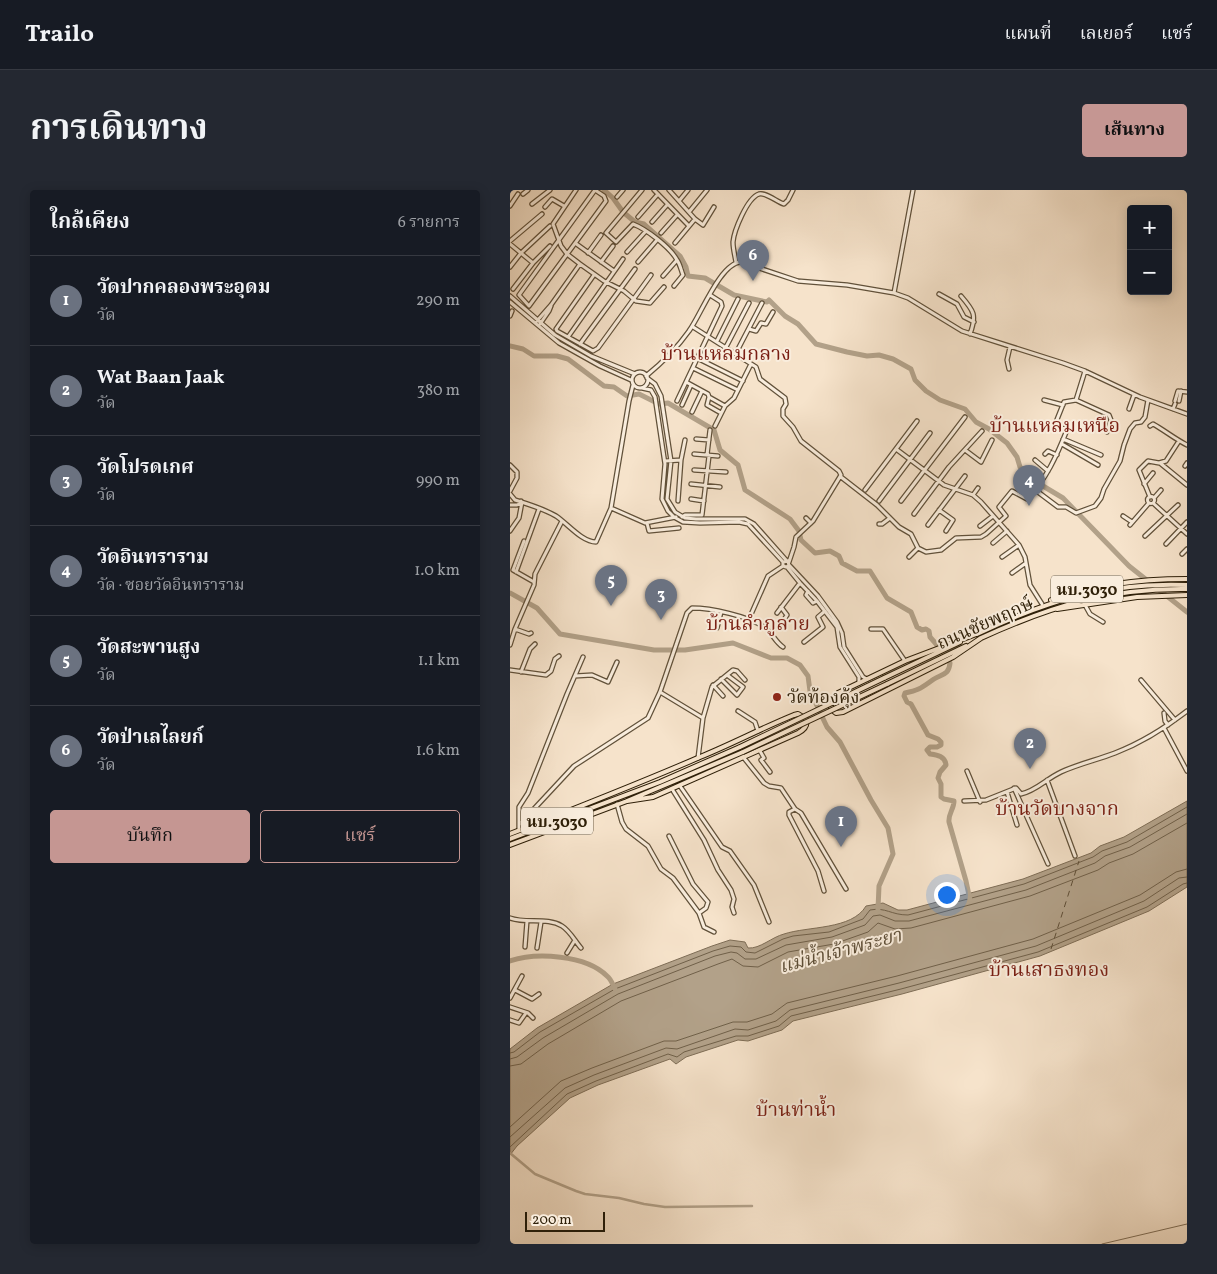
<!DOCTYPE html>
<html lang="th">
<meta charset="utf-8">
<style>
:root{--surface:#171b24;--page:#242831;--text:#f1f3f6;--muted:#9ea1a6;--line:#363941;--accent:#c59692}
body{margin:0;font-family:Vollkorn,"Noto Serif Thai",serif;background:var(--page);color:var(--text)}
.controls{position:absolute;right:15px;top:15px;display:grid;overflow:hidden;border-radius:5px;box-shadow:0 2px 12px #0003}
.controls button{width:45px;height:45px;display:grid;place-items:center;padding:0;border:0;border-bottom:1px solid var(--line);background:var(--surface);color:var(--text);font:25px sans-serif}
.scale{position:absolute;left:15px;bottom:12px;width:80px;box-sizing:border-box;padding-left:5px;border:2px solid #2f2009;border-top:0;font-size:14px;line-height:18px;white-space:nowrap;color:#2f2009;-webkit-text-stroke:4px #f9eddd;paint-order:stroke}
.you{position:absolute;left:436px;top:704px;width:18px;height:18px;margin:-12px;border:4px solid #fff;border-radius:50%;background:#1a73e8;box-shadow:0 0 0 8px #1a73e833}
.badge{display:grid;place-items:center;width:32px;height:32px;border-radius:50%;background:var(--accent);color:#fff;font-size:16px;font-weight:700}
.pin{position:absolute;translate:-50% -41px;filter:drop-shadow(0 1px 2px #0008)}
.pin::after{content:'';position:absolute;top:26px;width:18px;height:15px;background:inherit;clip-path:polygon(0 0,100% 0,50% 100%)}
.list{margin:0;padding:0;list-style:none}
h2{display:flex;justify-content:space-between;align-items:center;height:65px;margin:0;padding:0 20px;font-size:21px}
h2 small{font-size:16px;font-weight:400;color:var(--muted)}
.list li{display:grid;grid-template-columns:32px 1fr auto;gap:15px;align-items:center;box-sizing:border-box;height:90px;padding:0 20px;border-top:1px solid var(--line)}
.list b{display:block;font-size:19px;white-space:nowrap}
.list p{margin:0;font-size:16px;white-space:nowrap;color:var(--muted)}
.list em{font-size:16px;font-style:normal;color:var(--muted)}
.actions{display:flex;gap:10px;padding:15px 20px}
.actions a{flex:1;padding:11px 0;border:1px solid var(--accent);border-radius:5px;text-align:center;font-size:18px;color:var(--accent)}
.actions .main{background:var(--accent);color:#111}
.map{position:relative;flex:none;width:677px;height:1054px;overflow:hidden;border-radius:5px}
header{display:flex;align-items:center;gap:30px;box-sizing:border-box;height:70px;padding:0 25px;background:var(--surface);border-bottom:1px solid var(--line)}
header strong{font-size:24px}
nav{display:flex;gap:28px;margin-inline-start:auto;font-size:18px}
.intro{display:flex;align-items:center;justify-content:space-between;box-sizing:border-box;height:120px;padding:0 30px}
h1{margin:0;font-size:35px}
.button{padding:12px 22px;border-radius:5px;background:var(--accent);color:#111;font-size:18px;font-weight:700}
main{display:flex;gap:30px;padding:0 30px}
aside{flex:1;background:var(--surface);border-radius:5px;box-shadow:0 2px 12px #0003}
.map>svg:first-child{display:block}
.water{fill:#b2a189;stroke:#7e6d56}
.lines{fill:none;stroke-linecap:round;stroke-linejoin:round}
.shore{stroke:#706049;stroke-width:1}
.stream{stroke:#7e6d56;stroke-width:1}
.canal{stroke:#b2a189;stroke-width:2.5}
.river{stroke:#b2a189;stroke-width:5}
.ferry{stroke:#5d4d36;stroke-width:1;stroke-dasharray:6 5;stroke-linecap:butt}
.minor-casing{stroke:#61513a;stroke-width:5.5}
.major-casing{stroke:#2f2009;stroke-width:6}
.minor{stroke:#f9eddd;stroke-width:3}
.major{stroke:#f6e3cb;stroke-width:4}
.major-bridge-casing{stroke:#2f2009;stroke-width:6;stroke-linecap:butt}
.major-bridge{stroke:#f6e3cb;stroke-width:4}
.poi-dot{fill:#8f2418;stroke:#f9eddd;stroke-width:2}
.labels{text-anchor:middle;stroke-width:4;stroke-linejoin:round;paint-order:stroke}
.shield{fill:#f9eddd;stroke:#6c5e49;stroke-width:1}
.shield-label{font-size:16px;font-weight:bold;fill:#2f2009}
.street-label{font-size:18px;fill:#2f2009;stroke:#f9eddd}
.poi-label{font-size:18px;fill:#2f2009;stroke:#f9eddd;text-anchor:start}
.water-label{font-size:19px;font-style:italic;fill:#5d4d36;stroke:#f9eddd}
.quarter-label{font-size:20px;fill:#7a1f14;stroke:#f9eddd}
</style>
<header>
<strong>Trailo</strong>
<nav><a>แผนที่</a><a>เลเยอร์</a><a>แชร์</a></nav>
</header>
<div class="intro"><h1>การเดินทาง</h1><a class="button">เส้นทาง</a></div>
<main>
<aside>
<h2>ใกล้เคียง<small>6 รายการ</small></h2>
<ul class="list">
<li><span class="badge" style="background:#6b7280">1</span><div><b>วัดปากคลองพระอุดม</b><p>วัด</p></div><em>290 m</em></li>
<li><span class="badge" style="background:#6b7280">2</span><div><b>Wat Baan Jaak</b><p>วัด</p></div><em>380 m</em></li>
<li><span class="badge" style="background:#6b7280">3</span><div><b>วัดโปรดเกศ</b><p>วัด</p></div><em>990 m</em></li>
<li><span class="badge" style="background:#6b7280">4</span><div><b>วัดอินทราราม</b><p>วัด · ซอยวัดอินทราราม</p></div><em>1.0 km</em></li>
<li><span class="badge" style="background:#6b7280">5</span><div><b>วัดสะพานสูง</b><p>วัด</p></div><em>1.1 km</em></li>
<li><span class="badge" style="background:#6b7280">6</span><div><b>วัดป่าเลไลยก์</b><p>วัด</p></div><em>1.6 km</em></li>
</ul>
<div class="actions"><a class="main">บันทึก</a><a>แชร์</a></div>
</aside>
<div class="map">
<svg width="677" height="1054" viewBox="0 0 677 1054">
<rect width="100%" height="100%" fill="#f6e3cb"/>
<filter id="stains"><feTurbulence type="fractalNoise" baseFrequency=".004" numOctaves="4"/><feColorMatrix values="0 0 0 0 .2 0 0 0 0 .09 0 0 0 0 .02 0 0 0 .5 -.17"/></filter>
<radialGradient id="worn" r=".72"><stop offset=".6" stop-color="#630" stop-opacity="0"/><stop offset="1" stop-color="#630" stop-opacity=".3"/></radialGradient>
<path class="water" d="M677,611V697L639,721L530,766L392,804L283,831L272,840L238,851L228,850L176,867L166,874L160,869L88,895L60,908L7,956L0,965V859L27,838L103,794L202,756L220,750L235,752L238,758C250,759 262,747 274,744C298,736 342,740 356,716L373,713L388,720H397L513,689L581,663L590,656L614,647Z"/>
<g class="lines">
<path class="shore" d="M0,863L4,862L30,842L105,799L203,761L220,756L231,757L236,762L245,763L273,749L283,746L319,742L353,729L360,720C376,717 381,725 398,725L514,694L583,667L592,661L617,652L677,617
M0,869L7,867L33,848L108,804L205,766L221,762L227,763L235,769H246L276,755L322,747L355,735L363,726L370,725L385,731H399L516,700L585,673L595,666L620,657L677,624
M0,876L11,874L38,854L111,811L208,774L222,769L233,776L248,777L278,762L324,754L358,742L368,733L385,739L401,738L520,706L588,680L599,673L623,664L677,633
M0,937L51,891L82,878L154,851H166L223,832H237L262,824L277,813L387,786L523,749L630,705L666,682L677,679
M0,947L55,898L84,885L156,858L167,859L225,839L238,840L266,831L280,820L389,793L526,756L634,711L669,688L677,687
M0,957L57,904L86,891L158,864L167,867L174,862L226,846H238L269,836L281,826L391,799L528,762L637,717L673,694L677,693"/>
<path class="stream" d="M592,1054L677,1034"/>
<path class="canal" d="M0,963L25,984L66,1001L75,1004L109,1008L134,1014L155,1017L242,1016"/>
<path class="river" d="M94,0L103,8L113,22L125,32L134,34L170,66L176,77L178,86L195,88L224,105L257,112L259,110L275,126L288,134L306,154L337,162L357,166L369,165L383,169L401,179L405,190L416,201L430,210L455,219L466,232L479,239L497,253L507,267L510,277L523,290L553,308L619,376L677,422
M0,156L13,159L24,166H47L58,169L94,196L104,197L117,206L129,204L149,214L158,213L204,240L210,260L228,275L235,300L280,329L289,341L291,350L305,363L320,361L329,366L332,373L347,381H360L377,408L401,422L407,437L412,440L416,439L419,441L420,447L427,455
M0,403L27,418L50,444L144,460H175L223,453L261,468H277L290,475L298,486L300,501L317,537L330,552L361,610L378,638L383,664L369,696L368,719
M440,473C439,485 432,484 424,489C411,498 410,500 395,503L394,506L397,512L401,514L418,545L428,549L431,552V555L427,557H420L417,560L420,564C427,565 435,566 436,575L430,582L428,588L431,594V607L434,609L444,611C444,619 438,624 439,632L456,691L460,710
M0,771C26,762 76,765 97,786C101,789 103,795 105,799"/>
<path class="ferry" d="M541,759L569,671"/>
<defs>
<path id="minor" d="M66,0L43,34L51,56L57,64L70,74L94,91L114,101L126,111L140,113L154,97
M85,0L94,6L96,11L19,116L9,105Z
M132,0L96,43L106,52L123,34C136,39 160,57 167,70C170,74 171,80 173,85L164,96
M144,0L179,36
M159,0L185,29L193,35L204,17
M13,4L18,0
M107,7L113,0
M169,11L178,0
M22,14L40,0
M0,16L8,4
M35,17L42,9L54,16
M179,22L197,0
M128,27L148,4
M142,32L157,15
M151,43L167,25
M0,51L32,24
M65,53L104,81
M165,53L185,29
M0,54L23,73
M117,62L136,41
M78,63L91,45
M91,72L103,56
M128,72L147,50
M226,72C225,66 223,59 223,52C224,41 237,8 249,4C256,2 267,12 274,14L278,10L283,0
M0,77L11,63L40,36
M84,85L46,139L47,141L83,161L88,158L141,85
M153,86L167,70
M3,99L23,73L40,56
M384,103L403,0
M429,104L447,114L454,127L464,132
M0,106L45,145L81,166L125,184
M451,106C464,121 467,125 460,144
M0,112L49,153L90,176L121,190
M0,126L2,121
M26,132L41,115L70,74
M30,134L39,121L41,116
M183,137L246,177L250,189L275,208L276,214L273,219V226L283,237L291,251L329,281L331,285L303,331L286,347L284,357L279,372
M239,139L246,141L251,133L256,134L263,122
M58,147L113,69
M207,151L228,109
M70,154L125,79
M216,157L239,113
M226,163L252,113
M187,168L233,191
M183,178L228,200
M499,179L497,170L500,157
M122 190a8 8 0 1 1 16 0a8 8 0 1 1-16 0Z
M136,186C152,173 167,158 179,141C191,125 210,73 231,72L288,91L337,95L384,103L398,108L452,141L553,173L575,181L630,207L677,224
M137,188L145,194L151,206L161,271L157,309L165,322L175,328L186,329H235L244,334L276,370
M176,192L198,204L199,207L215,216
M132,198L141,200L145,207L155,274L152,309L158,321L164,327L173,332L190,333L229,332L238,334L273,372V376L276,377L279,376L278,371L273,372
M199,207L197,215L211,223
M534,210L553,215
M566,210L599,225L601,230L597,242
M167,211L212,116L211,112L200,105
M665,211L668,201L677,202
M669,211L671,201
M172,215L181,195
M619,219L624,205
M663,219L665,214
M182,222L192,201
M205,236L215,216L224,208L241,174
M640,236L643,234C654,240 665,249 677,255
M186,249L199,250
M553,249L591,265
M552,254L588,275
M386,259L434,295L463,305L471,312L509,355L515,367L520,395L532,414
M455,260L471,272L482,250
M184,264L208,266
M535,264L538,261L547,265
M197,265L200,240
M525,270L538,281
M155,271L171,270
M650,273L677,295
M0,275L7,282V288L0,301
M675,276L677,273
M184,280L216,282
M331,287L367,315L389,337L401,344L408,358L416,362L431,360L446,348L471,347L476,344L496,326L489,317L502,301L517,309C536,290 547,265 557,240L548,236L546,232L554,212L566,210L575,181
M181,294L210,297
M634,294L643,283
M524,299L548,317H556L566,323L585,316L591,308L594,299L610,271L614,255L620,239L625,233L631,232L635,227L638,210
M355,300L407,231
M0,304L5,310C18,314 34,319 46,326C58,334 72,352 86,352L101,318L119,211L123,195
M463,305L468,298
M637.5 310a3.5 3.5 0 1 1 7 0a3.5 3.5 0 1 1-7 0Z
M640,307L629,280L638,271L649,273L656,271L669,251
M644,308L651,300
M181,309L194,311
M168,311L171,270L175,250
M369,311L420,243
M391,311L455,227
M643,313L677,344
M0,315H7L11,313V311
M101,318L135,333L166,327
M429,320L443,330L436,341
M404,324L439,277L472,241
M613,326L622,332
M172,327L175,325H192L199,266
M296,328L301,333
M137,333L139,341L169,338
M369,334H372L380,328
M418,335L455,286
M620,335L639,313
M470,336L483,326
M0,341L9,328L12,312
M635,346L668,315
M14,351L3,380L24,392
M483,353L497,341
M656,354L677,332
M672,364L677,359
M399,367L408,358
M492,367L509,355
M279,375L308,406L327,432L332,443L334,457L353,487L357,489
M277,377L290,393L307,411L327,437L330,457L349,487V493
M6,382L29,319
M502,383L516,373
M298,401L296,405L303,413L307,411
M575,415L580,424L593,432
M271,417L277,425L272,433
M267,423L290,393
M239,429L258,386L273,376
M207,438L211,422
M5,439L19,444L21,443
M361,439H373L395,471
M294,452L313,437L308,427L315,421
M0,455L5,439L24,395L25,384L52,331
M0,480L36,485L41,481L45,469L49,466
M11,482L20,459L25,454
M65,486L82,485L98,492L107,472
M211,489L227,505L233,497L217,485
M631,490L665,530
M203,495L213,506
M150,502L193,528
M228,521L245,532L248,541
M654,523L655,531L658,535
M654,538L677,581
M250,561L254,568L251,570L260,582
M188,568L193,528L202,497L223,480L227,481L235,490
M234,568L254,593L259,596L271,598L285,619L291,623L336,699
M457,581L470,612
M537,590L565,666
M170,596L212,657L220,661L244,695L259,732
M504,598L538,674
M162,599L194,650L208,680L221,700L224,709L222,717L224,723
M497,602L507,635
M454,611L476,610L506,598L511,604C526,601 536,589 551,582C568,574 587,570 605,563C631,553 655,538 677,521
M107,614L112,632L116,639L138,656L151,679L163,688L189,723L194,737L204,742
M285,619L279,622V625L308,681L314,701
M9,635V617L18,603L57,504L73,467
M9,640V635L64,576L138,528L150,502L177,423L182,418C201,418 238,426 254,437C262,442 265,452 273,457
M159,646L183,694L198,712L196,718L189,723
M0,728C16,734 37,727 52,736C60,741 65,751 71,758
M15,757L17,731
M27,758L31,732
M57,763L65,750
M5,800L22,809L29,804
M0,808L12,786
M0,817L18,823L23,828
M0,830L9,833L16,823"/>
<path id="major" d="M541,410C585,394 631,389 677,389
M547,419L627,407L677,405
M469,443L395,471L328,503L321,510V519L326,523L333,522L443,467L471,448
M467,444C538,410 598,392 677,395
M471,448C541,416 599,398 677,399
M374,488L450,452
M377,494L456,456
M0,644C64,619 128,594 190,567C222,554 252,538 284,525L288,524L296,529C298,536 294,540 288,543L143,607L117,611
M0,649L150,592L230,557
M0,655L117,611L233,562"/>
</defs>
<use href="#minor" class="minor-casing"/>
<use href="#major" class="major-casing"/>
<use href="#minor" class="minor"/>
<use href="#major" class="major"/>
<defs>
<path id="major-bridge" d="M230,557L374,488
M233,562L377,494"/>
</defs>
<use href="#major-bridge" class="major-bridge-casing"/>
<use href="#major-bridge" class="major-bridge"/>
</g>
<circle class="poi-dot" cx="267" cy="507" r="5"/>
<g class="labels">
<g class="shield">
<rect x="541" y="385.5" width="72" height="27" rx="4"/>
<rect x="11" y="617.5" width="72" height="27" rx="4"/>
</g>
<g class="shield-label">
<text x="577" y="405">นบ.3030</text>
<text x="47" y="637">นบ.3030</text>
</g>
<g class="street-label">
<text transform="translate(475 433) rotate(-24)" y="6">ถนนชัยพฤกษ์</text>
</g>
<g class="poi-label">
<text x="277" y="513">วัดท้องคุ้ง</text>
</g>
<g class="water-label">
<text transform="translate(330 760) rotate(-15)" y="7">แม่น้ำเจ้าพระยา</text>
</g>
<g class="quarter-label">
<text x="216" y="170">บ้านแหลมกลาง</text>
<text x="545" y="242">บ้านแหลมเหนือ</text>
<text x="248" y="440">บ้านลำภูลาย</text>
<text x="547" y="625">บ้านวัดบางจาก</text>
<text x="539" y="786">บ้านเสาธงทอง</text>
<text x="286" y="926">บ้านท่าน้ำ</text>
</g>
</g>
<rect width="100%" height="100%" filter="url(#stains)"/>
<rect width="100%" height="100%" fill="url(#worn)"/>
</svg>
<div class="controls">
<button>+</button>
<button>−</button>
</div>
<div class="scale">200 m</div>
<div class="you"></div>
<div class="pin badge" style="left:331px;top:657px;background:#6b7280">1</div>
<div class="pin badge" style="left:520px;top:579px;background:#6b7280">2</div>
<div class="pin badge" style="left:151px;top:430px;background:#6b7280">3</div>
<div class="pin badge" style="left:519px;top:316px;background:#6b7280">4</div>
<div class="pin badge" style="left:101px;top:416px;background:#6b7280">5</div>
<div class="pin badge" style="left:243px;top:91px;background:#6b7280">6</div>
</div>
</main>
